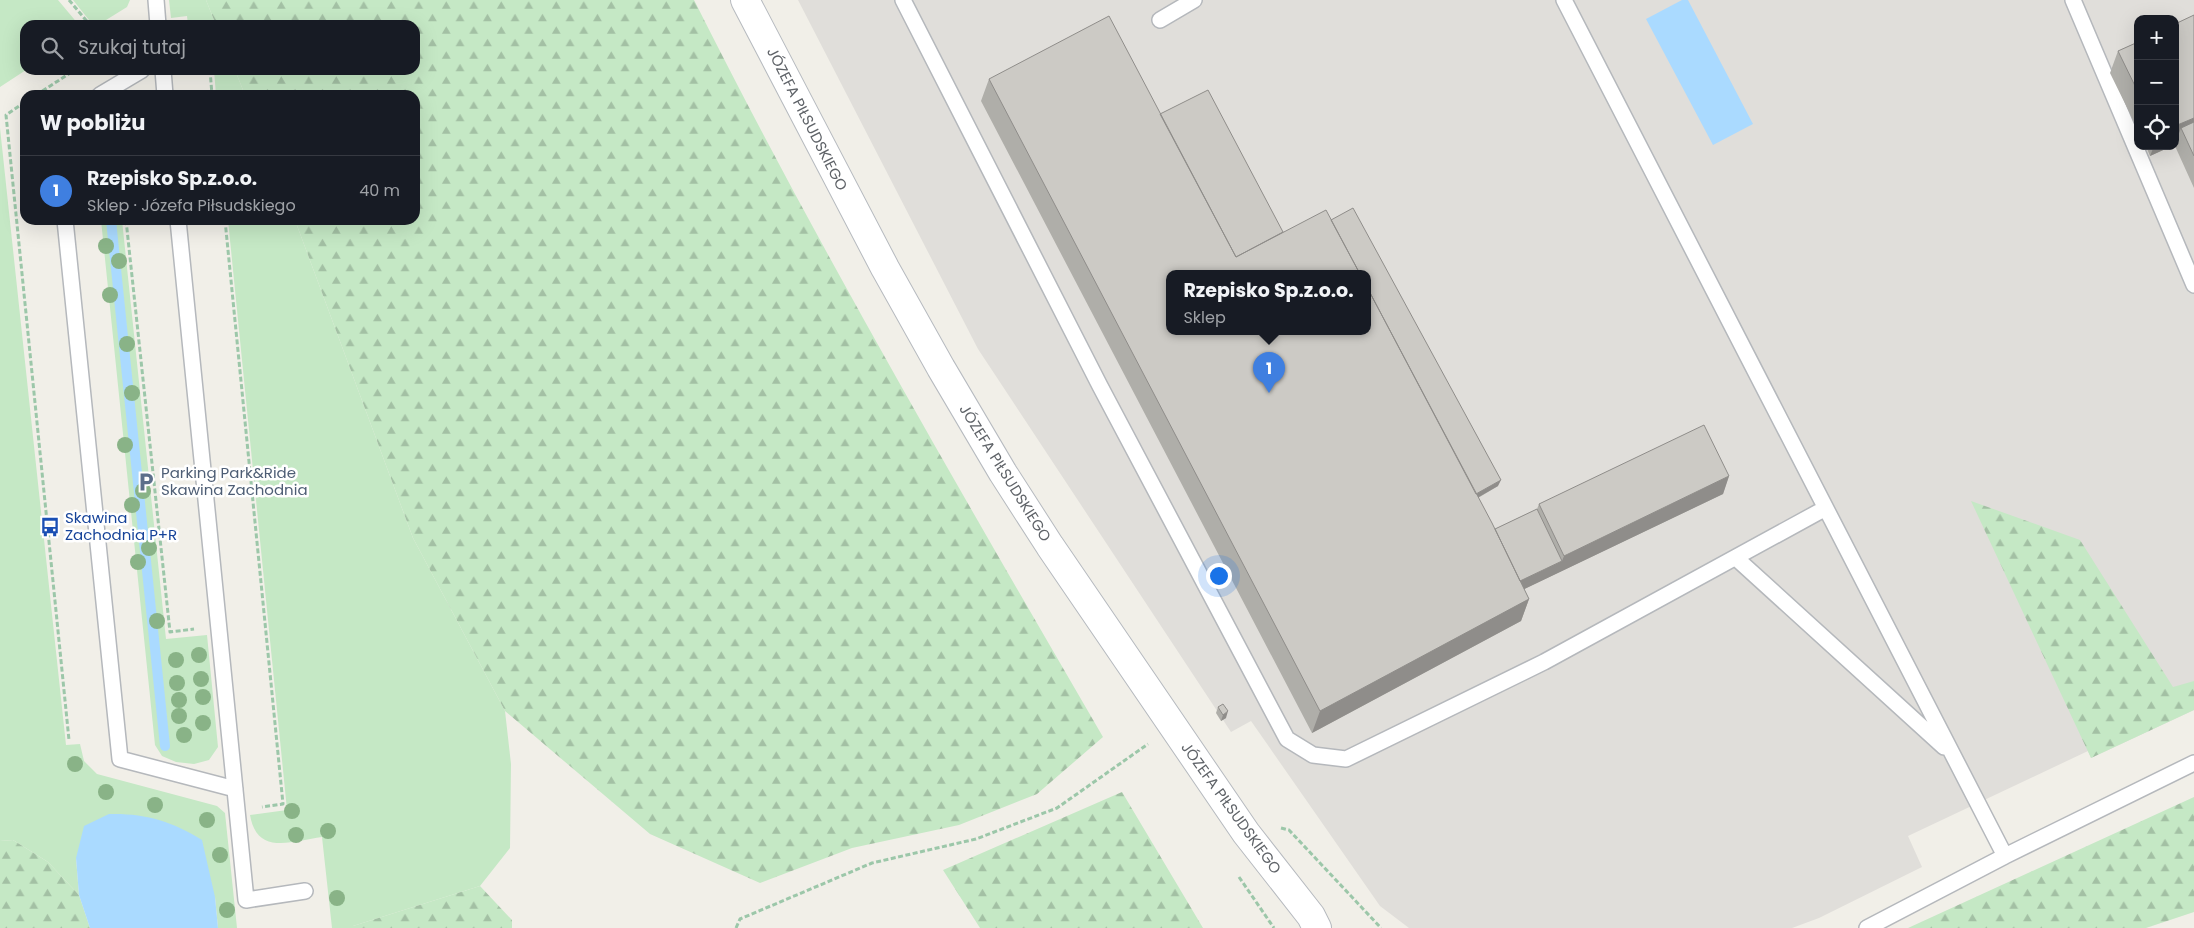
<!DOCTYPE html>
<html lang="pl">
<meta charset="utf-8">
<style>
:root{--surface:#171b24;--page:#242831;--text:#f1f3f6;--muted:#9ea1a6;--line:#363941;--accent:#ea4335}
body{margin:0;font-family:Poppins,sans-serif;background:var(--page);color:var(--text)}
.controls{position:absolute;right:15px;top:15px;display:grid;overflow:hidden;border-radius:10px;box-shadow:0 5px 20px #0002}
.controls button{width:45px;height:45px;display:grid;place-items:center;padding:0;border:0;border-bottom:1px solid var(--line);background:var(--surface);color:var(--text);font:25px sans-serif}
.you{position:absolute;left:1218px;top:575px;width:18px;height:18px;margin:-12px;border:4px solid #fff;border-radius:50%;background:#1a73e8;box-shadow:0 0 0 8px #1a73e833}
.badge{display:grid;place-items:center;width:32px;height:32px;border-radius:50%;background:var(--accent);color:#fff;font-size:16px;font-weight:700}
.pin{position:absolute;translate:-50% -41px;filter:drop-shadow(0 1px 2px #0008)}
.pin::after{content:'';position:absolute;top:26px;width:18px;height:15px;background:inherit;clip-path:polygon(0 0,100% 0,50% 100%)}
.popup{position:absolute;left:1166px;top:270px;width:205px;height:65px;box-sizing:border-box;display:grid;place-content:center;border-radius:10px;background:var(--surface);filter:drop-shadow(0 1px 4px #0005);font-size:16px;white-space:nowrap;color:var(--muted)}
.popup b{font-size:19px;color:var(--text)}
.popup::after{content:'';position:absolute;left:50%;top:100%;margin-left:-10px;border:10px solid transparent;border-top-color:var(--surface)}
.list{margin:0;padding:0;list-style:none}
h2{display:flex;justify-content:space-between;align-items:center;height:65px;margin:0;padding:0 20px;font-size:21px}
h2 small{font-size:16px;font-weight:400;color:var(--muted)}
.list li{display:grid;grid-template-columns:32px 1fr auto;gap:15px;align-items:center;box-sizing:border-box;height:70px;padding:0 20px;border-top:1px solid var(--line)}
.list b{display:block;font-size:19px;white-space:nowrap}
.list p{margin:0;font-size:16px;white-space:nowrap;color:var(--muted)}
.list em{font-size:16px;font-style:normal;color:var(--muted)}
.icon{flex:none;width:28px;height:28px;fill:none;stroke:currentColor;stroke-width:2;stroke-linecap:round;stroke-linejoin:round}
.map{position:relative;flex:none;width:2194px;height:928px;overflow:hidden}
.search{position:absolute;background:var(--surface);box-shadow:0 5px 20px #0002;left:20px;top:20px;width:400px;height:55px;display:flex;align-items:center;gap:12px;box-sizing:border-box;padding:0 18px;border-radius:15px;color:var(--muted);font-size:19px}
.panel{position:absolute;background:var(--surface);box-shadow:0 5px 20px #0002;left:20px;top:90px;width:400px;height:135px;border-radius:15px}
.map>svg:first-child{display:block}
.industrial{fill:#e0deda;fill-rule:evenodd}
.green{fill:#c5e8c5}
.forest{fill:url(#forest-firs)}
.water{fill:#aadaff}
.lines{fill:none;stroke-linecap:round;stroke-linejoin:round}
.stream{stroke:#aadaff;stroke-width:10}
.lane-casing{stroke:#b5b8bc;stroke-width:18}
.secondary-casing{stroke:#b6babf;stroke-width:30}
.path{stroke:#9cc7a9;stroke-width:3;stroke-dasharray:5 2.5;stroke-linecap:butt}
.lane{stroke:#fff;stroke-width:15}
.secondary{stroke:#fff;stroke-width:28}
.tree{fill:#89b387}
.wall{fill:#afaea9}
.shaded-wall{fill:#8f8d8a}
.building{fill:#cccac5;stroke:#8f8d8a}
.labels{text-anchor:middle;stroke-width:5;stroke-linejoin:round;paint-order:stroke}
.street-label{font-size:15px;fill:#5f6368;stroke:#fff}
.service-label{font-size:15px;fill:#4e5e75;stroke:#fff;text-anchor:start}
.transit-label{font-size:15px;fill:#164399;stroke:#fff;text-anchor:start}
</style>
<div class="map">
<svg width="2194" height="928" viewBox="0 0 2194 928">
<defs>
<pattern id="forest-firs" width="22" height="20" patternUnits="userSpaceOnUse" patternTransform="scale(1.25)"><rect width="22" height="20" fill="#c5e8c5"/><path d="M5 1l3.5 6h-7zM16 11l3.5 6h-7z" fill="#a3c0a4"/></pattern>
</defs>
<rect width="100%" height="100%" fill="#f1efe8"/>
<path class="industrial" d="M798,0H2194V710L2091,758L2088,751L1908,836L1922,867L1819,918L1792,928H1409L1380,906L1251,721L1231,732L978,349ZM2138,19H2175V146H2138ZM1170,274H1368V332H1170Z"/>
<path class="green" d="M0,0H58L79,25H25L26,70L0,87Z
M73,0H130L127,7L98,25H93Z
M169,0H206L216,25H188L187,16L171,18Z
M214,70H235L245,95H216Z
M0,128L66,745L80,744L84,761L97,774L217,806L225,813L237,928H218L215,897L76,858L79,895L48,862L13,840L0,841Z
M101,220H122L166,639L207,635L218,747L209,760L194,764L176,762L162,756L155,745Z
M228,220H295L413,538L505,711L511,764L510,848L480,886L353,926V928H332L322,837C292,841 257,856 250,815L287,810Z"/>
<path class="forest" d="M206,0H694C820,251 962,494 1103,737L1037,794L959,825L852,848L760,883L650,834L505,711L413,538L295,220H415V95H245L235,70H415V25H216Z
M1971,501L2080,540L2173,687L2194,681V710L2091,758Z
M1122,792L1203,928H980L943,870Z
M2194,797V912L2146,928H1908Z
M13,840L48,862L79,895L90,928H0V841Z
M480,886L512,920V928H353V926Z"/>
<path class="water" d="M1682,0H1688L1753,124L1713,145L1646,19Z
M109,814C144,813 172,821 202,840L215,897L218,928H90L79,895L76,858L84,826Z"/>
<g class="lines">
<path class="stream" d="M111,220L165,746"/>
<defs>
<path id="lane" d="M156,0L158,25
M903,0L1100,386L1287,739L1313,755L1346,759L1544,662L1824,509
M1564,0L2005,856
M2073,0L2194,285
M1160,20L1194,0
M163,70L165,95
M100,95L142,70
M65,220L120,759L235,789
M178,220L246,900L305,891
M1736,558L1944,747
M1867,928L2005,856L2194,763"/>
<path id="secondary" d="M745,0L885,268L941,368L1003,473L1050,546L1246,833L1311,916L1317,928"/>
</defs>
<use href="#lane" class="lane-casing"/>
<use href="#secondary" class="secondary-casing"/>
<path class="path" d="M69,0L90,25
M210,70L212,95
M36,95L75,70
M25,102L6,115L69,740
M126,220L170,632L194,629
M225,220L283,804L262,807
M1281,828L1289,830L1381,928
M1239,877L1274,928
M736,928L740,919L872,863L976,839L1057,808L1148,744"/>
<use href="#lane" class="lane"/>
<use href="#secondary" class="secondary"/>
</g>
<g class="tree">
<circle cx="106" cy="246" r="8"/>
<circle cx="119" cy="261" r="8"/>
<circle cx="110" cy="295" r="8"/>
<circle cx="127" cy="344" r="8"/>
<circle cx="132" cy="393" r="8"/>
<circle cx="125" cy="445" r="8"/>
<circle cx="143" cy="491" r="8"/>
<circle cx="132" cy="505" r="8"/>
<circle cx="149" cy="548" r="8"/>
<circle cx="138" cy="562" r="8"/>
<circle cx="157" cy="621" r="8"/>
<circle cx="199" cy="655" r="8"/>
<circle cx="176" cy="660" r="8"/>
<circle cx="201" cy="679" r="8"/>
<circle cx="177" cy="683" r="8"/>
<circle cx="203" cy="697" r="8"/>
<circle cx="179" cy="700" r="8"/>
<circle cx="179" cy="716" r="8"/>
<circle cx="203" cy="723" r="8"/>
<circle cx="184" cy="735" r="8"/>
<circle cx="75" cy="764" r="8"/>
<circle cx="106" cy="792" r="8"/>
<circle cx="155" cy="805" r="8"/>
<circle cx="292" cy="811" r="8"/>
<circle cx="207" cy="820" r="8"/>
<circle cx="328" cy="831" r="8"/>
<circle cx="296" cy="835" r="8"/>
<circle cx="220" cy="855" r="8"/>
<circle cx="337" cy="898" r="8"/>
<circle cx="227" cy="910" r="8"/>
</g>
<path class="wall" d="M2194,15V188L2175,146V24Z
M2138,42V130L2110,73L2118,51Z
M989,79L1160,114L1283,232L1331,220L1498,486L1478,498L1495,529L1537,509L1539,504L1729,476L1723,494L1524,589L1529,599L1521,621L1312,733L981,101Z
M2146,146H2172L2150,156Z
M1218,707L1226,718L1221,721L1216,713Z"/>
<path class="shaded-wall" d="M2194,118V136L2181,128L2175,144V126Z
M2154,146H2172L2150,156Z
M1729,476L1723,494L1508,597L1512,585L1562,561L1564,556Z
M1501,480L1498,486L1463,506L1466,500Z
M1529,599L1521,621L1312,733L1320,711Z
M1228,711L1226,718L1221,721L1223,715Z"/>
<path class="building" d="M2194,15V118L2175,126V24Z
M1109,16L1236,257L1326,210L1360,274H1170V332H1368V289L1492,523L1529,599L1320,711L989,79Z
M2138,42V92L2118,51Z
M1208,90L1283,232L1236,257L1160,114Z
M2194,122V156L2181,128Z
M1353,208L1501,480L1476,494L1368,289V274H1360L1331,220Z
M1704,425L1729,476L1564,556L1539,504Z
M1537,509L1562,561L1520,581L1495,529Z
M1223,704L1228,711L1223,715L1218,707Z"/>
<defs>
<symbol id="parking-bare" viewBox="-9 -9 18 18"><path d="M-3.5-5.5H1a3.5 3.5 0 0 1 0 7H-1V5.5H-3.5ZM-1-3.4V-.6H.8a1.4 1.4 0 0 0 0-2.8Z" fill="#5c6f8a" stroke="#fff" stroke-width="2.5" paint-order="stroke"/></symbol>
<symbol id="bus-bare" viewBox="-9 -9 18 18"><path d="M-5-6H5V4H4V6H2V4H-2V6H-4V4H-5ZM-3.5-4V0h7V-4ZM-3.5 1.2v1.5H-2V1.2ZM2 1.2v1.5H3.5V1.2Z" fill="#1a4fb4" stroke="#fff" stroke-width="2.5" paint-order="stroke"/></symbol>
</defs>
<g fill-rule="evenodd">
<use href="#parking-bare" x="132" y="468" width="28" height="28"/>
<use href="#bus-bare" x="36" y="513" width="28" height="28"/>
</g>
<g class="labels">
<g class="street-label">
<text transform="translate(807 119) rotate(63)" y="5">JÓZEFA PIŁSUDSKIEGO</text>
<text transform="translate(1005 473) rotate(58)" y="5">JÓZEFA PIŁSUDSKIEGO</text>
<text transform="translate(1231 808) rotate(54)" y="5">JÓZEFA PIŁSUDSKIEGO</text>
</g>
<g class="service-label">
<text x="161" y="478">Parking Park&amp;Ride<tspan x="161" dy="17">Skawina Zachodnia</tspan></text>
</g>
<g class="transit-label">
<text x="65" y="523">Skawina<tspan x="65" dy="17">Zachodnia P+R</tspan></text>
</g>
</g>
</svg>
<div class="controls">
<button>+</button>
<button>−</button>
<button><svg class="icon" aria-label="locate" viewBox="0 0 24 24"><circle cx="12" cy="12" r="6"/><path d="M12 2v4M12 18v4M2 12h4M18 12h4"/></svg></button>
</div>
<div class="you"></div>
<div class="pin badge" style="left:1269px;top:393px;background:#3f7fe0">1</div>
<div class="popup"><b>Rzepisko Sp.z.o.o.</b>Sklep</div>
<div class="search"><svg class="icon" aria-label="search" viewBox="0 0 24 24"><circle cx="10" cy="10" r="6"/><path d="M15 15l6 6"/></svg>Szukaj tutaj</div>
<section class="panel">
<h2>W pobliżu<small></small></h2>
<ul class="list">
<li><span class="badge" style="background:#3f7fe0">1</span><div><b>Rzepisko Sp.z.o.o.</b><p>Sklep · Józefa Piłsudskiego</p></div><em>40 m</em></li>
</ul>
</section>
</div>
